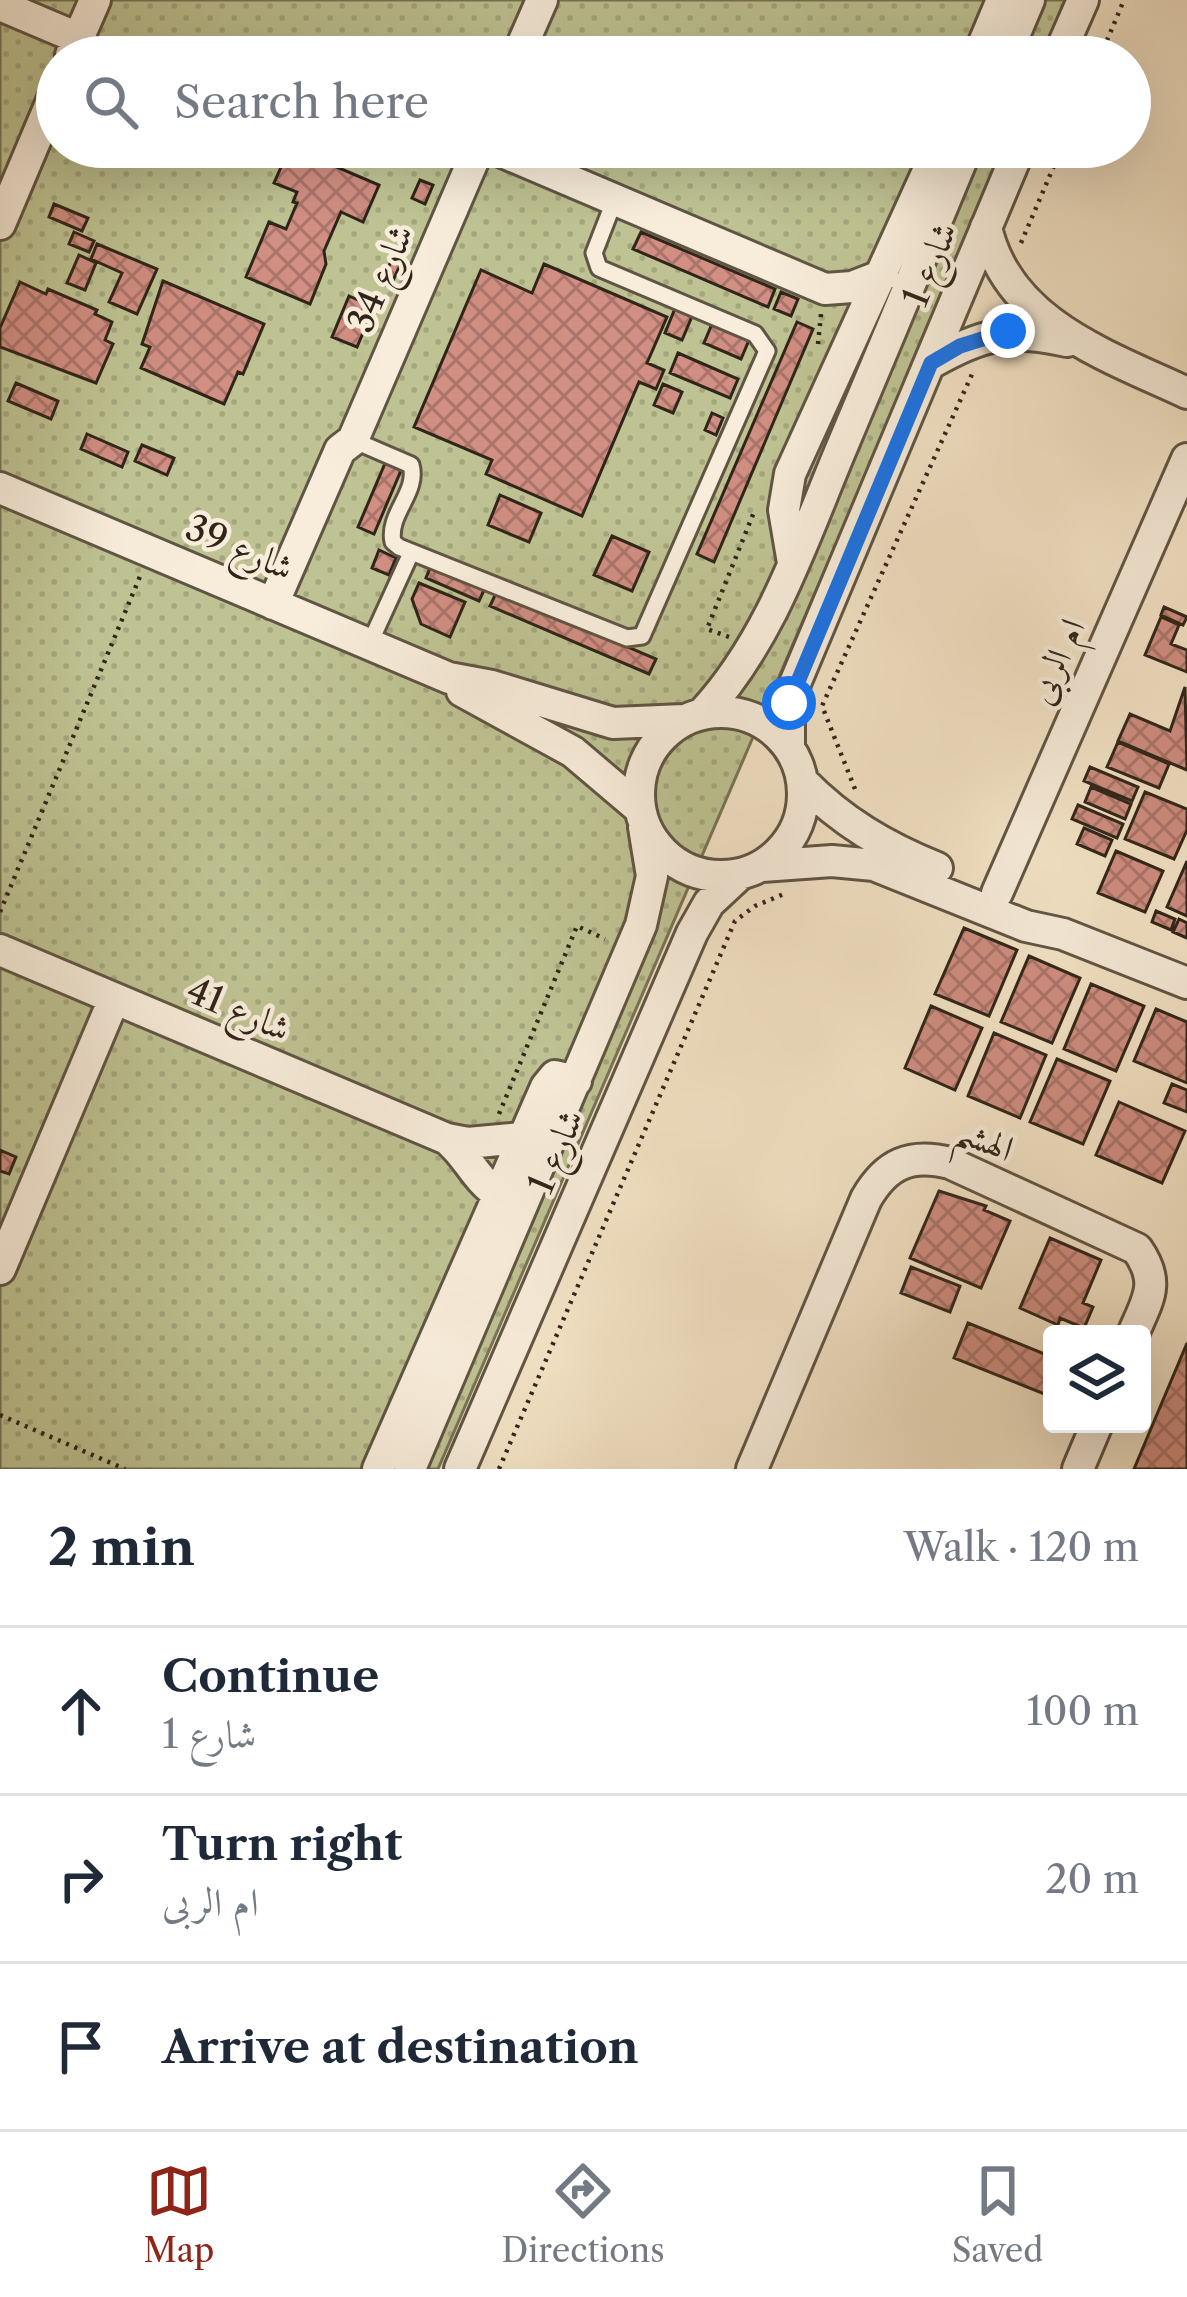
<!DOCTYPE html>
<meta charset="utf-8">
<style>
:root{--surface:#fff;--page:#f6f6f7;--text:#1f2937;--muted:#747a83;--line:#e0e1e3;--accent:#8f2418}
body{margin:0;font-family:"Libre Caslon Text",Amiri,serif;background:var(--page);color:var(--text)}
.controls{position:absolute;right:36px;bottom:36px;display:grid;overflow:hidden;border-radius:12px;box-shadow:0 12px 48px #0002}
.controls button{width:108px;height:108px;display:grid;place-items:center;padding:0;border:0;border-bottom:3px solid var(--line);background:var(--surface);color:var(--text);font:60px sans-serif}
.stop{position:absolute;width:36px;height:36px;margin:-27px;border:9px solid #1a73e8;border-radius:50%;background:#fff}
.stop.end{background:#1a73e8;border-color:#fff;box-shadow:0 3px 12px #0008}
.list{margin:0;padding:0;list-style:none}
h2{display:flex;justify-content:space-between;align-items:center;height:156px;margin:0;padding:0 48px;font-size:51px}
h2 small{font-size:39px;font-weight:400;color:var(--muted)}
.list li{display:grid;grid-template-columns:78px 1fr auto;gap:36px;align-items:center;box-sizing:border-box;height:168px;padding:0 48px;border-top:3px solid var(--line)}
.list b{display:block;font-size:45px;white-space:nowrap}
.list p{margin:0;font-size:39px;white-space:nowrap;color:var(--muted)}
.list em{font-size:39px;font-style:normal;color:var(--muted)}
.icon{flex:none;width:66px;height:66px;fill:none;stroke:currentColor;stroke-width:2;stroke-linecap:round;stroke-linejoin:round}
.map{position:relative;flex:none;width:1187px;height:1469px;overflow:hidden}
.search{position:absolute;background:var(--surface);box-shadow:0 12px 48px #0002;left:36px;right:36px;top:36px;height:132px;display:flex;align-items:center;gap:30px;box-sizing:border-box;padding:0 42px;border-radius:66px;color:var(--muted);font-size:45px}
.sheet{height:660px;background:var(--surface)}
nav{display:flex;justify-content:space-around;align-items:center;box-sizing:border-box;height:168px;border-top:3px solid var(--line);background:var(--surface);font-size:33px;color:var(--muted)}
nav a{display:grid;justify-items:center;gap:6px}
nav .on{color:var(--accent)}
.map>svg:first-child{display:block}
.grass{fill:url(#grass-dots);stroke:#777456;stroke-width:3}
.building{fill:url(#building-cross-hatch);stroke:#2f2519;stroke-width:3}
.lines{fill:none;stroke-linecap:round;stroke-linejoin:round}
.service-casing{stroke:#605544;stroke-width:21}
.minor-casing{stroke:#605544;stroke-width:36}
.path{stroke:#2f2519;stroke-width:4.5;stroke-dasharray:3 6;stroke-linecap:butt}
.service{stroke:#f8eddb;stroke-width:15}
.minor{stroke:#f8eddb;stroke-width:30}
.route{stroke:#1a73e8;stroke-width:15}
.labels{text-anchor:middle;stroke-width:9;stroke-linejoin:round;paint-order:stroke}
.street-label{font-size:36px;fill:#2f2519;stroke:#f8eddb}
</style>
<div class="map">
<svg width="1187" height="1469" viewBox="0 0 1187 1469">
<defs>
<pattern id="grass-dots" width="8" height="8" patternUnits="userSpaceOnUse" patternTransform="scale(3)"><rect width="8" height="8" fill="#bfc393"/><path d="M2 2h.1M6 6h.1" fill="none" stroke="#a4a77e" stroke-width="1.8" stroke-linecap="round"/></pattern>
<pattern id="building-cross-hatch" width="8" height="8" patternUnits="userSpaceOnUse" patternTransform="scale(3)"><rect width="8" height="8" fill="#d18e82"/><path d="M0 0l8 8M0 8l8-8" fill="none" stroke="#aa746a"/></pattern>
</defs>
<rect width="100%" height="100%" fill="#f4e4c7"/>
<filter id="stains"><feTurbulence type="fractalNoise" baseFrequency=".00167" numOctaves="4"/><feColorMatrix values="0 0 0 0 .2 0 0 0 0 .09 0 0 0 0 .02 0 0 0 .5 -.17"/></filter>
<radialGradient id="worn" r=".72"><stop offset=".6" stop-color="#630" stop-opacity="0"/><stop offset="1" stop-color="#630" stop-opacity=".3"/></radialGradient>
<path class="grass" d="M0,0H1071L1046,57H57V147H1007L438,1469H0Z"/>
<path class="building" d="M290,147L379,185L363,222L341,212L324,251L326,264L310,304L246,277L269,222L286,229L297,203L293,202L297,192L274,183Z
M420,180L433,185L425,204L412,198Z
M54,204L88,218L82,231L49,217Z
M74,232L94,241L89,252L69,244Z
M641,232L775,289L768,307L633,249Z
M97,244L157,269L137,314L109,302L122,273L91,259Z
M79,255L96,263L85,290L67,283Z
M393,257L402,261L390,287L381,283Z
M544,264L667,317L647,363L664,370L656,389L639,382L582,516L486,474L492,460L414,427L481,270L532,293Z
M163,281L264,324L243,374L238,372L224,404L141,368L150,347L142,344Z
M20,282L46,294L48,289L97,310L95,314L112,322L105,340L113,344L96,383L0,347V328Z
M781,292L798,299L791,316L774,309Z
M349,296L374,307L357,347L332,337Z
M676,306L693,314L682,340L665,333Z
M797,322L813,329L714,562L697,554Z
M712,324L749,340L741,359L704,343Z
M678,353L738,379L730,398L670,373Z
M16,383L58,401L51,419L8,401Z
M663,384L682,392L673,413L654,405Z
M712,413L723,418L716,435L705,430Z
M87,434L128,452L122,467L81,449Z
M142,445L174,458L167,475L135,461Z
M389,454L405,461L374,534L358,527Z
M500,495L541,513L529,542L488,525Z
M612,536L649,552L632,591L594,575Z
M379,550L396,558L389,575L372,568Z
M432,563L486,586L479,601L426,578Z
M419,583L465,602L450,637L421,624L412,599Z
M497,591L656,659L649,674L490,606Z
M1164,607L1187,617L1183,625L1161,615Z
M1161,617L1179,625L1171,644L1187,650V672L1145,655Z
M1185,687L1187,770L1118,741L1130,714L1170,731Z
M1118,742L1169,764L1159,788L1107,767Z
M1090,767L1138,787L1132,801L1084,781Z
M1091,787L1131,804L1125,819L1085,802Z
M1145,792L1187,809V830L1174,859L1125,839Z
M1078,805L1123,824L1117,838L1072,819Z
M1084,828L1112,840L1105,856L1077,844Z
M1116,851L1163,871L1145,912L1098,893Z
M1187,861V916L1167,907Z
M1156,911L1175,919L1171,930L1152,922Z
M1179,919L1187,923V938L1173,932Z
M964,928L1017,950L989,1016L935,994Z
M1029,956L1080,978L1052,1043L1001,1022Z
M1091,984L1144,1006L1116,1071L1064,1049Z
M931,1006L982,1028L955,1090L905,1068Z
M1156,1009L1187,1022V1083L1134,1061Z
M994,1033L1046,1055L1020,1118L968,1096Z
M1057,1059L1110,1081L1083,1144L1030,1122Z
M1172,1084L1187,1090V1112L1164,1103Z
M1119,1102L1185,1131L1162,1183L1096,1155Z
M0,1150L16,1157L9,1174L0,1171Z
M939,1191L986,1206L984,1210L1010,1221L981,1288L910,1258Z
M1050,1238L1101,1260L1083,1303L1093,1307L1084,1328L1060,1318L1058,1325L1020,1308Z
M911,1267L960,1286L950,1312L901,1293Z
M968,1323L1052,1357V1397L954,1358Z
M1187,1343V1469H1134Z"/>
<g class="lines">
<defs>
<path id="service" d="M353,440L411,465C419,492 387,514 393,542L399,547L627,638L642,636L767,351L755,334L599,268L594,253L615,199
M369,645L411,553"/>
<path id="minor" d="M0,5L78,38
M71,55L95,0
M517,57L542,0
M978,57L1002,0
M1005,57L1029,0
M1058,57L1083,0
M491,147L825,289L852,287L883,275
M0,224L57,89
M986,227C1007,323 1108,356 1187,393
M931,363C983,333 1009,328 1067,341
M0,488L449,678L492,686L613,723L684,720
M793,563L784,510L790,474L939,147
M273,604L340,450L353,440L479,147
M462,691L573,752L639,808
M639 794a82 82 0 1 1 164 0a82 82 0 1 1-164 0Z
M702,714C770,641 801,545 839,454C882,352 925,249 967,147
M789,747V703L796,681L1020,147
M802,781C842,822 885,847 937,868
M762,866L832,861L874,865L1026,926L1063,934L1187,983
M997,893L1187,459
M0,950L447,1139L468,1143L521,1138
M447,1139C467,1155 476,1180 497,1193
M0,1269L114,999
M378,1469L546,1087L555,1076L576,1081
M410,1469L641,925L652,876L644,827
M460,1469L692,933L709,903L739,875
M752,1469L866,1199C886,1164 910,1153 950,1163L1137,1249C1161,1283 1148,1299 1133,1334
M1078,1469L1097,1424"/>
</defs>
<use href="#service" class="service-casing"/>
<use href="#minor" class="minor-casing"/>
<path class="path" d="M1100,57L1124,0
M1021,243L1062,147
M818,344L821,314
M729,637L707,629L754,512
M855,789L822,706L973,372
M0,912L141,574
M499,1114L577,926L605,939
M0,1415L125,1469
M499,1469L735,921L755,906L784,894"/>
<use href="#service" class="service"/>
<use href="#minor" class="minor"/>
</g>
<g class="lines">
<path class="route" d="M789,703L931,363L960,346L1008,331"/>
</g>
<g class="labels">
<g class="street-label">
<text transform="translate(929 264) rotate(-68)" y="13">شارع 1</text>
<text transform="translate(380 278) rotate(-67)" y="13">شارع 34</text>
<text transform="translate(240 547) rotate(23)" y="13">شارع 39</text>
<text transform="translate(1056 661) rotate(-66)" y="13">ام الربى</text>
<text transform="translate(239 1009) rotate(23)" y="13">شارع 41</text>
<text transform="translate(985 1139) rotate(22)" y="13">الهشم</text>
<text transform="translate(555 1151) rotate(-67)" y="13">شارع 1</text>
</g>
</g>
<rect width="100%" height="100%" filter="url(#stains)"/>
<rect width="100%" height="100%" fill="url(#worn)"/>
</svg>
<div class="controls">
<button><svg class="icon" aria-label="layers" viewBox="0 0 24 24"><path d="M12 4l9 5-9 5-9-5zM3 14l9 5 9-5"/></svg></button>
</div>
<div class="stop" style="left:789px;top:703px"></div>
<div class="stop end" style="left:1008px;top:331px"></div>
<div class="search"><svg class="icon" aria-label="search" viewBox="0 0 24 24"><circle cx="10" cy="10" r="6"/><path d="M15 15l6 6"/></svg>Search here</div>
</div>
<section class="sheet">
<h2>2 min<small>Walk · 120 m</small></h2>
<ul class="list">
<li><svg class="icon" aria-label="ahead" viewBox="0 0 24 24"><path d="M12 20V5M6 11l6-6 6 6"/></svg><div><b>Continue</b><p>شارع 1</p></div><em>100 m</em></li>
<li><svg class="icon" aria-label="right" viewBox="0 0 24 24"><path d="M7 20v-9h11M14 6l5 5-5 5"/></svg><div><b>Turn right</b><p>ام الربى</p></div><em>20 m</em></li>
<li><svg class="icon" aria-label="arrive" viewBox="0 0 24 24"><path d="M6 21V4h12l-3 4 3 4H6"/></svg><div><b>Arrive at destination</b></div></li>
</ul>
</section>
<nav>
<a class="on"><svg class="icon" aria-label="map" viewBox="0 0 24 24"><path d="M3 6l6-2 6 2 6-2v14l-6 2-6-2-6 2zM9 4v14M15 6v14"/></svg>Map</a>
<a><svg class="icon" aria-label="directions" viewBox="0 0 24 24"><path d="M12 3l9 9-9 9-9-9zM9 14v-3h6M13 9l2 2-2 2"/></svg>Directions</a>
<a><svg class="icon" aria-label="saved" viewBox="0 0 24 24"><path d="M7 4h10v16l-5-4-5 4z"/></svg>Saved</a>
</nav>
